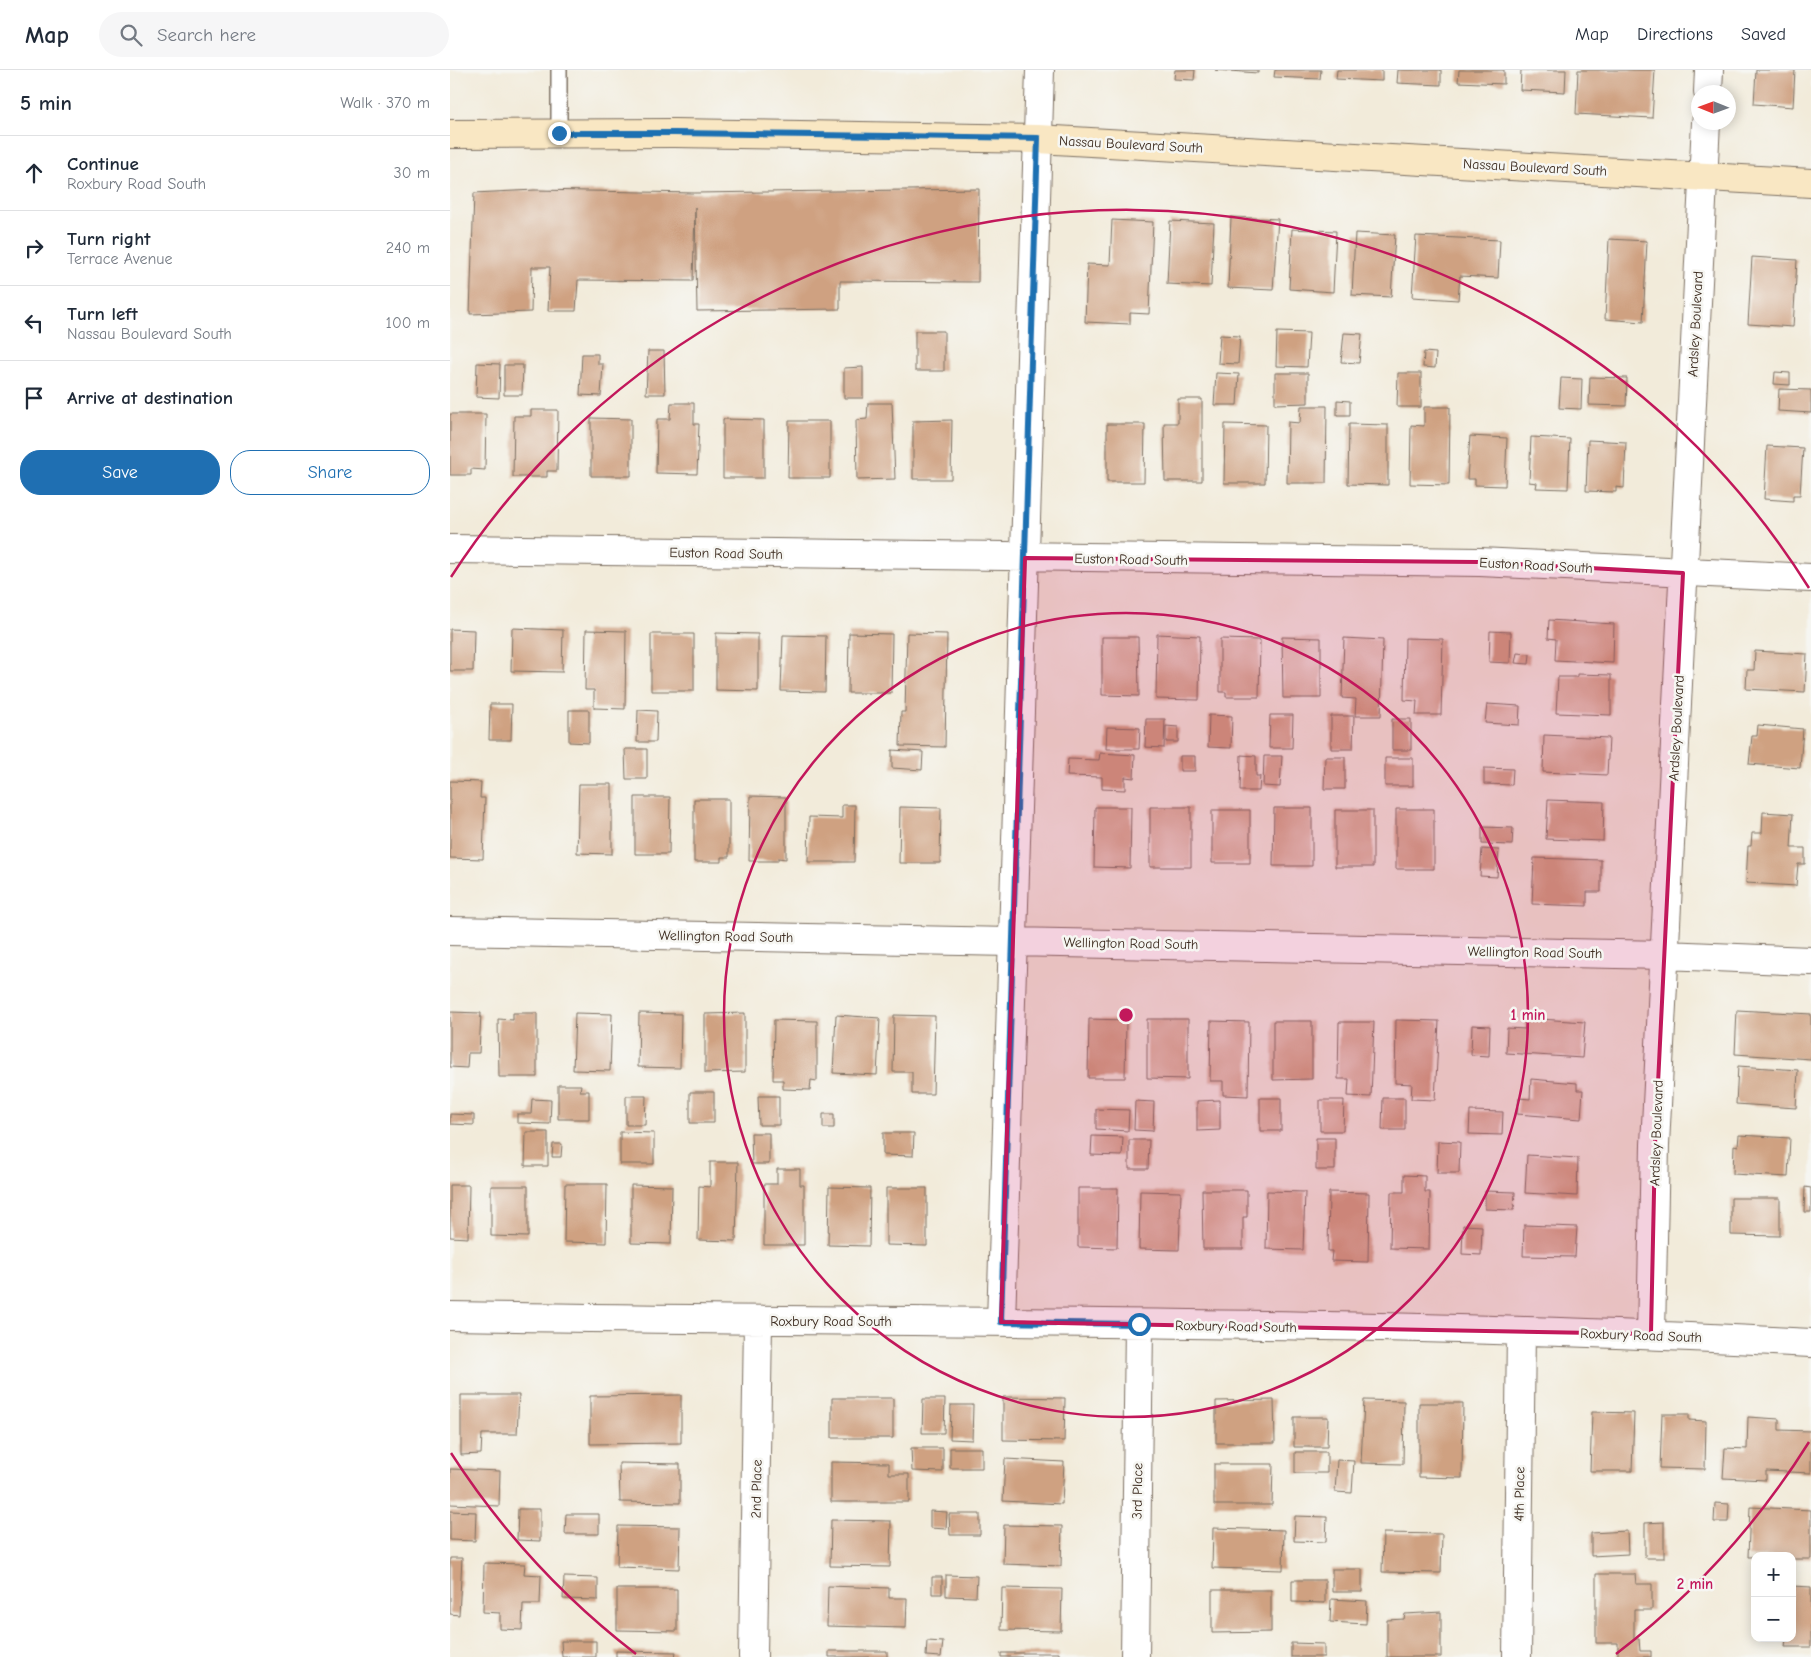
<!DOCTYPE html>
<meta charset="utf-8">
<style>
:root{--surface:#fff;--page:#f6f6f7;--text:#1f2937;--muted:#747a83;--line:#e0e1e3;--accent:#1f6fb2}
body{margin:0;font-family:"Comic Neue",sans-serif;background:var(--page);color:var(--text)}
.controls{position:absolute;right:15px;bottom:15px;display:grid;overflow:hidden;border-radius:10px;box-shadow:0 2px 12px #0003}
.controls button{width:45px;height:45px;display:grid;place-items:center;padding:0;border:0;border-bottom:1px solid var(--line);background:var(--surface);color:var(--text);font:25px sans-serif}
.compass{position:absolute;left:1241px;top:15px;width:45px;height:45px;border-radius:50%;background:var(--surface);box-shadow:0 2px 12px #0003;rotate:271deg}
.stop{position:absolute;width:15px;height:15px;margin:-11px;border:4px solid #1f6fb2;border-radius:50%;background:#fff}
.stop.end{background:#1f6fb2;border-color:#fff;box-shadow:0 1px 5px #0008}
.list{margin:0;padding:0;list-style:none}
h2{display:flex;justify-content:space-between;align-items:center;height:65px;margin:0;padding:0 20px;font-size:21px}
h2 small{font-size:16px;font-weight:400;color:var(--muted)}
.list li{display:grid;grid-template-columns:32px 1fr auto;gap:15px;align-items:center;box-sizing:border-box;height:75px;padding:0 20px;border-top:1px solid var(--line)}
.list b{display:block;font-size:19px;white-space:nowrap}
.list p{margin:0;font-size:16px;white-space:nowrap;color:var(--muted)}
.list em{font-size:16px;font-style:normal;color:var(--muted)}
.actions{display:flex;gap:10px;padding:15px 20px}
.actions a{flex:1;padding:11px 0;border:1px solid var(--accent);border-radius:20px;text-align:center;font-size:18px;color:var(--accent)}
.actions .main{background:var(--accent);color:#fff}
.icon{flex:none;width:28px;height:28px;fill:none;stroke:currentColor;stroke-width:2;stroke-linecap:round;stroke-linejoin:round}
.map{position:relative;flex:none;width:1361px;height:1587px;overflow:hidden}
header{display:flex;align-items:center;gap:30px;box-sizing:border-box;height:70px;padding:0 25px;background:var(--surface);border-bottom:1px solid var(--line)}
header strong{font-size:24px}
nav{display:flex;gap:28px;margin-inline-start:auto;font-size:18px}
.search{width:350px;height:45px;background:var(--page);display:flex;align-items:center;gap:12px;box-sizing:border-box;padding:0 18px;border-radius:28px;color:var(--muted);font-size:19px}
main{display:flex}
aside{flex:1;background:var(--surface)}
.map>svg:first-child{display:block}
.building{fill:#cfa181}
.lines{fill:none;stroke-linecap:round;stroke-linejoin:round}
.lane-casing{stroke:#7b6e60;stroke-width:18}
.street-casing{stroke:#7b6e60;stroke-width:30}
.secondary-casing{stroke:#7b6e60;stroke-width:30}
.lane{stroke:#fff;stroke-width:15}
.street{stroke:#fff;stroke-width:28}
.secondary{stroke:#f9e7c3;stroke-width:28}
.route{stroke:#1f6fb2;stroke-width:6}
.marked{fill:#c2185b;fill-opacity:0.2;stroke:#c2185b;stroke-width:4;stroke-linejoin:round}
.ring{fill:none;stroke:#c2185b;stroke-width:2.5}
.labels{text-anchor:middle;stroke-width:5;stroke-linejoin:round;paint-order:stroke}
.street-label{font-size:14px;fill:#3b2a1e;stroke:#f6f6f2}
.centre{fill:#c2185b;stroke:#f6f6f2;stroke-width:2.5}
.ring-label{font-size:15px;text-anchor:middle;font-weight:bold;fill:#c2185b;stroke:#f6f6f2;stroke-width:5;stroke-linejoin:round;paint-order:stroke}
</style>
<header>
<strong>Map</strong>
<div class="search"><svg class="icon" aria-label="search" viewBox="0 0 24 24"><circle cx="10" cy="10" r="6"/><path d="M15 15l6 6"/></svg>Search here</div>
<nav><a>Map</a><a>Directions</a><a>Saved</a></nav>
</header>
<main>
<aside>
<h2>5 min<small>Walk · 370 m</small></h2>
<ul class="list">
<li><svg class="icon" aria-label="ahead" viewBox="0 0 24 24"><path d="M12 20V5M6 11l6-6 6 6"/></svg><div><b>Continue</b><p>Roxbury Road South</p></div><em>30 m</em></li>
<li><svg class="icon" aria-label="right" viewBox="0 0 24 24"><path d="M7 20v-9h11M14 6l5 5-5 5"/></svg><div><b>Turn right</b><p>Terrace Avenue</p></div><em>240 m</em></li>
<li><svg class="icon" aria-label="left" viewBox="0 0 24 24"><path d="M17 20v-9H6M10 6l-5 5 5 5"/></svg><div><b>Turn left</b><p>Nassau Boulevard South</p></div><em>100 m</em></li>
<li><svg class="icon" aria-label="arrive" viewBox="0 0 24 24"><path d="M6 21V4h12l-3 4 3 4H6"/></svg><div><b>Arrive at destination</b></div></li>
</ul>
<div class="actions"><a class="main">Save</a><a>Share</a></div>
</aside>
<div class="map">
<svg width="1361" height="1587" viewBox="0 0 1361 1587">
<rect width="100%" height="100%" fill="#f6f6f2"/>
<filter id="ink" filterUnits="userSpaceOnUse"><feTurbulence type="fractalNoise" baseFrequency=".02" numOctaves="2"/><feDisplacementMap in="SourceGraphic" scale="10" xChannelSelector="R" yChannelSelector="G"/><feConvolveMatrix kernelMatrix="1 2 1 2 8 2 1 2 1" color-interpolation-filters="sRGB"/></filter>
<filter id="wash" filterUnits="userSpaceOnUse"><feTurbulence type="fractalNoise" baseFrequency=".0096" numOctaves="4" result="noise"/><feDisplacementMap in="SourceGraphic" scale="20" xChannelSelector="R" yChannelSelector="G"/><feGaussianBlur stdDeviation="1.12" result="paint"/><feColorMatrix in="noise" values="0 0 0 0 0 0 0 0 0 0 0 0 0 0 0 0 0 1.4 0 .05"/><feComposite in="paint" operator="in"/></filter>
<g filter="url(#wash)">
<rect width="100%" height="100%" fill="#f2ebda"/>
<g id="blocks">
<path class="building" d="M725,0H745L744,10L724,9Z
M765,0H808V3Z
M825,0H871L870,9L824,7Z
M887,0H932V11L886,9Z
M948,0H991V15L947,13Z
M1009,0H1054V14L1008,12Z
M1071,0H1116L1115,22L1070,20Z
M1128,0H1205L1202,48L1126,44Z
M1306,0H1345L1343,37L1304,34Z
M529,119L528,212L390,211V239L247,241L245,137L243,211L128,210L126,241H98L100,197H82L81,242L20,244L24,123L85,120L245,123Z
M781,147L828,149L823,220L778,218Z
M662,150L703,152L699,244L680,243V254L635,252L637,194L660,195Z
M720,151L764,153L761,216L717,214Z
M842,159L886,161L883,222L839,219Z
M905,163L945,165L941,227L902,225Z
M966,166L1050,170L1048,208L1010,206L1008,230L962,227Z
M1159,169L1197,171L1193,252L1155,249Z
M1302,187L1347,190L1343,257L1298,254Z
M465,261H494V301H465Z
M827,262L859,263L857,297L826,296Z
M894,263L912,264L909,293L891,292Z
M770,265L790,266L788,294L768,293Z
M198,281H214L215,324H196Z
M974,282L986,283L985,298L973,297Z
M132,284H148V294H153L151,326L130,325Z
M27,293L50,294L49,328L26,327Z
M54,295H73L72,325H54Z
M413,297V328H394V298Z
M1325,302L1340,303V315L1324,314Z
M766,303L789,304L787,335H764Z
M825,303H858V333L825,334Z
M948,303H971V337H947Z
M1140,307L1177,308L1176,336L1139,335Z
M1111,308L1132,309L1131,339L1109,338Z
M1329,319L1361,320V343L1328,341Z
M728,329H752V411H715L714,353H728Z
M887,330L900,331V345H887Z
M221,333H244V354H249L247,404L206,403L207,349H220Z
M418,333H442L445,409L407,410L406,350L417,349Z
M851,336H877L876,413H837L838,352L850,353Z
M974,337H1000L999,415L960,414L961,355L974,356Z
M81,340H108L107,401H97V407H63L64,346H81Z
M0,344H36L35,400L21,399V405H0Z
M141,348L181,349V406H141Z
M273,349L314,350V408H273Z
M502,350L501,409H463V351Z
M339,351H380V408H338Z
M657,354H695L694,412H657Z
M775,354L816,355L815,413H774Z
M899,354L938,355V415L898,414Z
M1020,366L1057,368L1055,416L1025,415V409H1017Z
M1081,367L1120,369L1118,419L1086,418L1087,413L1079,412Z
M1138,370L1176,372L1174,418L1166,417V422L1136,421Z
M1317,376L1353,378L1350,425H1343V431L1314,429Z
M1099,550L1164,554L1163,593L1105,590L1106,569L1098,568Z
M62,558L113,560L112,602L61,601Z
M0,559L24,560L23,601H0Z
M136,560L176,561L175,639L144,638V620H135Z
M1040,561L1061,562L1060,593L1039,592Z
M266,563L308,564V621L266,620Z
M399,563L442,564L441,623H398Z
M457,563L497,564L495,677L450,676L451,642H455Z
M201,564H244V621H201Z
M707,564L750,566L749,630L706,629Z
M333,565L376,566L375,622L331,621Z
M652,567H688L689,626L652,625Z
M832,567L871,568V628H833Z
M894,568L933,570L931,646H905L906,629L892,628Z
M955,568L993,569L991,645H966L967,631L954,630Z
M770,569L810,570L809,627H776V622H770Z
M1305,581L1357,584L1355,622L1296,619L1297,600H1304Z
M1067,583L1080,584L1079,594L1065,593Z
M1127,604L1161,605V645L1106,643L1108,607H1127Z
M40,634H62L61,670H39Z
M1037,634L1070,636L1069,655L1035,653Z
M119,640H139V673L119,672Z
M188,640L207,641L206,672H187Z
M759,645L782,646L781,678L758,677Z
M820,645H843L842,678H819Z
M881,646H904L903,679H881Z
M696,649H715L714,678L695,677Z
M942,649H961V680H942Z
M1308,655L1353,659L1350,698L1299,694L1302,666H1307Z
M716,656L728,657V672H716Z
M657,657L690,658L689,679H656Z
M1094,665L1159,668L1157,705L1093,702Z
M175,679H197V709H176Z
M442,680L473,682L472,700L442,698Z
M650,683L685,685L684,708L675,707V720L652,719V707L617,706L618,689L649,690Z
M791,685L806,686V706H810L809,721H790Z
M730,686H745V701H730Z
M814,686H832L830,717L813,716Z
M875,687H895V719H874Z
M935,688H963V716H935Z
M1034,698L1063,699L1062,715L1034,714Z
M0,711L31,712L30,728H35L33,789L0,788Z
M129,714H162V784L127,783Z
M300,726L336,727V789L328,788V791H299Z
M185,727H220L219,784H185Z
M244,729H279V787H271V792H244Z
M1098,730L1154,732L1153,771L1096,769Z
M392,735H405L404,792H358L359,747L392,748Z
M450,737L491,738L490,793H449Z
M645,737H681L680,798L644,797Z
M700,737H741V797H700Z
M824,738H862V796H823Z
M946,739H984V799H946Z
M762,740H800V793H762Z
M885,740H923V797H885Z
M1313,742L1343,744L1341,778H1355V794H1348L1346,816L1296,813L1298,776H1301L1302,763H1312Z
M1032,757L1063,758L1062,775L1032,774Z
M1032,779L1049,780L1047,807L1030,806Z
M1084,788L1151,790V822H1137V836L1082,834Z
M1287,940L1361,944V989L1285,984Z
M0,942L31,943L29,983H18L17,998L0,997Z
M63,943H87V1007H49L48,949L63,950Z
M125,943L162,944L160,1001L123,1000Z
M189,943L231,944L230,998L188,997Z
M295,943V1002L255,1003V944Z
M386,945L430,948L427,1005L383,1003Z
M444,945L485,946L483,1024H462V1002H443Z
M1075,948L1135,952L1132,988L1056,983L1057,958L1075,959Z
M639,949L676,950L675,1008H638Z
M697,949H738V1009L697,1008Z
M324,950L367,951V1011L361,1010L360,1020L333,1019V1010H323Z
M946,950L989,951L985,1030L961,1029L962,1014L945,1013Z
M761,951L799,952L798,1026L773,1025V1011H760Z
M823,951H862V1009L823,1010Z
M889,952H924L921,1027L898,1026L899,1009H888Z
M1022,955L1040,956L1039,986L1021,985Z
M1288,996L1348,1000L1346,1038L1286,1034Z
M1081,1009L1127,1013V1020H1133L1131,1049L1067,1044L1069,1028L1080,1029Z
M108,1015H131L130,1021H139V1049H108Z
M240,1022H264V1053H240Z
M176,1026H196L195,1055H176Z
M308,1026H329V1055H309Z
M810,1028H831V1061H810Z
M933,1028H955V1060H932Z
M82,1029L101,1030L100,1054L67,1053V1044H81Z
M770,1030V1060L747,1061V1031Z
M870,1030H894L893,1061H870Z
M685,1031L704,1032L703,1061L684,1060Z
M646,1039L679,1040L678,1061L646,1059Z
M1020,1041L1053,1042L1052,1065L1019,1064Z
M0,1044L24,1045V1055L0,1054Z
M373,1044H384V1058H373Z
M76,1062H98V1096H75Z
M170,1062L204,1063V1094H170Z
M301,1063H319V1094H302Z
M433,1063H464L463,1086L433,1085Z
M1289,1065L1340,1068L1338,1107L1283,1104L1284,1075L1288,1076Z
M642,1066L673,1067L672,1086L641,1085Z
M866,1068H885V1100H866Z
M679,1070H699L698,1099H679Z
M988,1071L1010,1072L1009,1103H987Z
M103,1074H112L111,1087H102Z
M1077,1085L1128,1088L1127,1126L1075,1123Z
M260,1092H288L286,1171L248,1170L249,1116L260,1117Z
M327,1099H350V1115H354V1175H314V1114H327Z
M954,1105L975,1106V1122H980L979,1179L940,1178L941,1122H954Z
M115,1114H157L156,1173L114,1172Z
M0,1115H19L18,1168L0,1167Z
M181,1115L222,1116L221,1174L181,1173Z
M41,1116H78V1167L41,1166Z
M379,1117L420,1118L419,1176L378,1175Z
M1355,1117L1361,1118V1142H1354Z
M436,1118H477V1176L436,1175Z
M628,1118H668L667,1178L628,1177Z
M752,1120H797V1147H793V1179H753Z
M690,1121L731,1122L729,1180L689,1179Z
M817,1121L855,1122L853,1180L816,1179Z
M1035,1121L1065,1122L1064,1140L1035,1139Z
M879,1122L919,1123L918,1192L881,1191L882,1181H878Z
M1281,1128H1330V1166L1281,1165Z
M1013,1155L1032,1156L1031,1185L1012,1184Z
M1074,1155L1127,1157L1125,1187L1073,1186Z
M11,1325H69L67,1364H32L31,1384L11,1385Z
M231,1325V1373L140,1374V1326Z
M553,1327L615,1328L614,1371L553,1370Z
M382,1328H443V1368H382Z
M473,1329H495L494,1363H472Z
M824,1330L825,1373H766V1331Z
M914,1330L954,1331L953,1394L911,1393Z
M969,1333H1013L1012,1408L969,1407Z
M501,1335H523L522,1370L500,1369Z
M1142,1342L1184,1343L1182,1401H1140Z
M1212,1344H1239V1350L1256,1351L1255,1399L1210,1398Z
M844,1347H878L877,1377H844Z
M1298,1347L1329,1349V1360L1361,1361V1403L1316,1401V1410L1273,1408L1275,1378L1297,1379Z
M461,1378H493V1402L462,1401Z
M500,1378H532V1398H500Z
M845,1382H877V1403H845Z
M555,1389L614,1392L612,1434L553,1431Z
M887,1390L904,1391L902,1423L885,1422Z
M381,1392L439,1393V1404H459V1432H381Z
M169,1393L230,1394V1433L170,1432Z
M764,1394H823L822,1435H764Z
M0,1399L50,1401L49,1436L0,1434Z
M1265,1433L1279,1434L1278,1452H1264Z
M1300,1437L1361,1440V1489H1342V1486L1298,1487Z
M68,1439H90V1471L67,1470Z
M0,1441L26,1442L25,1471L0,1470Z
M480,1441L497,1442L496,1459L480,1458Z
M116,1444H149V1464H115Z
M499,1444H530V1465H500Z
M845,1446L877,1447L876,1472L844,1471Z
M381,1450L441,1451L440,1497L380,1496Z
M1214,1452V1488H1195V1453Z
M554,1455L612,1456L611,1496L553,1494Z
M168,1456L230,1457L229,1499L167,1497Z
M763,1458L834,1460L833,1500L762,1498Z
M1177,1461L1178,1484L1141,1486V1463Z
M933,1463L992,1464L991,1503L932,1502Z
M0,1488H12L9,1545L0,1544Z
M34,1493L75,1494L74,1504L91,1505L90,1534H73L72,1560L50,1559V1543L33,1542Z
M882,1499H912V1522H882Z
M1146,1504H1185L1186,1514H1202V1540H1184V1569H1189L1190,1581H1201V1587H1168V1573H1146Z
M496,1505L527,1506L526,1527L496,1526Z
M114,1507L148,1508V1530L113,1529Z
M482,1507H492V1524H482Z
M842,1510H875V1533L842,1532Z
M378,1516L439,1518V1528H457L456,1558L377,1556Z
M1342,1516L1361,1517V1577H1335L1336,1568H1342Z
M552,1518L612,1519L611,1561L551,1560Z
M167,1519H227V1561L167,1560Z
M762,1520H821V1562L762,1563Z
M881,1529L917,1531L916,1554L880,1552Z
M991,1542V1587H937V1550L954,1549L955,1544Z
M111,1571H146V1587H112Z
M477,1571L493,1572L491,1587L476,1586Z
M841,1573L874,1574V1587H841Z
M166,1581L226,1582L225,1587H166Z
M379,1581H437V1587H379Z
M551,1583H609V1587H551Z"/>
</g>
</g>
<g filter="url(#ink)">
<use href="#blocks" fill-opacity="0" stroke="#7b6e60" stroke-width="1"/>
<g class="lines">
<defs>
<path id="lane" d="M109,0V63"/>
<path id="street" d="M1258,22L1259,0
M0,479L1030,492L1361,508
M0,861L1215,885L1361,891
M0,1246C454,1254 908,1248 1361,1273
M551,1252L590,0
M1201,1264L1205,1075L1256,52
M303,1587L308,1251
M685,1587L689,1254
M1067,1587L1071,1261"/>
<path id="secondary" d="M0,64L224,63L588,69L1361,113"/>
</defs>
<use href="#lane" class="lane-casing"/>
<use href="#street" class="street-casing"/>
<use href="#secondary" class="secondary-casing"/>
<use href="#lane" class="lane"/>
<use href="#street" class="street"/>
<use href="#secondary" class="secondary"/>
</g>
</g>
<g class="lines" filter="url(#ink)">
<path class="route" d="M109,63H224L588,68L551,1252L689,1254"/>
</g>
<path class="marked" d="M575,488L1030,492L1233,503L1205,1075L1201,1264L551,1252Z"/>
<g class="ring">
<circle cx="676" cy="945" r="402"/>
<path d="M1359 1372A805 805 0 0 1 1166 1584M186 1584A805 805 0 0 1 1 1383M1 507A805 805 0 0 1 1359 518"/>
</g>
<g class="labels">
<g class="street-label">
<text transform="translate(681 74) rotate(3)" y="5">Nassau Boulevard South</text>
<text transform="translate(1085 97) rotate(3)" y="5">Nassau Boulevard South</text>
<text transform="translate(1245 254) rotate(-87)" y="5">Ardsley Boulevard</text>
<text transform="translate(276 483) rotate(1)" y="5">Euston Road South</text>
<text transform="translate(681 489) rotate(1)" y="5">Euston Road South</text>
<text transform="translate(1086 495) rotate(3)" y="5">Euston Road South</text>
<text transform="translate(1226 658) rotate(-87)" y="5">Ardsley Boulevard</text>
<text transform="translate(276 866) rotate(1)" y="5">Wellington Road South</text>
<text transform="translate(681 873) rotate(1)" y="5">Wellington Road South</text>
<text transform="translate(1085 882) rotate(1)" y="5">Wellington Road South</text>
<text transform="translate(1206 1063) rotate(-88)" y="5">Ardsley Boulevard</text>
<text x="381" y="1256">Roxbury Road South</text>
<text transform="translate(786 1256) rotate(1)" y="5">Roxbury Road South</text>
<text transform="translate(1191 1265) rotate(2)" y="5">Roxbury Road South</text>
<text transform="translate(306 1419) rotate(-89)" y="5">2nd Place</text>
<text transform="translate(687 1421) rotate(-89)" y="5">3rd Place</text>
<text transform="translate(1069 1424) rotate(-89)" y="5">4th Place</text>
</g>
</g>
<circle cx="676" cy="945" r="8" class="centre"/>
<g class="ring-label">
<text x="1078" y="950">1 min</text>
<text x="1245" y="1519">2 min</text>
</g>
</svg>
<div class="controls">
<button>+</button>
<button>−</button>
</div>
<svg class="compass" viewBox="-18 -18 36 36"><path d="M0-13l5 13h-10z" fill="#e53935"/><path d="M0 13l5-13h-10z" fill="#747a83"/></svg>
<div class="stop" style="left:689px;top:1254px"></div>
<div class="stop end" style="left:109px;top:63px"></div>
</div>
</main>
